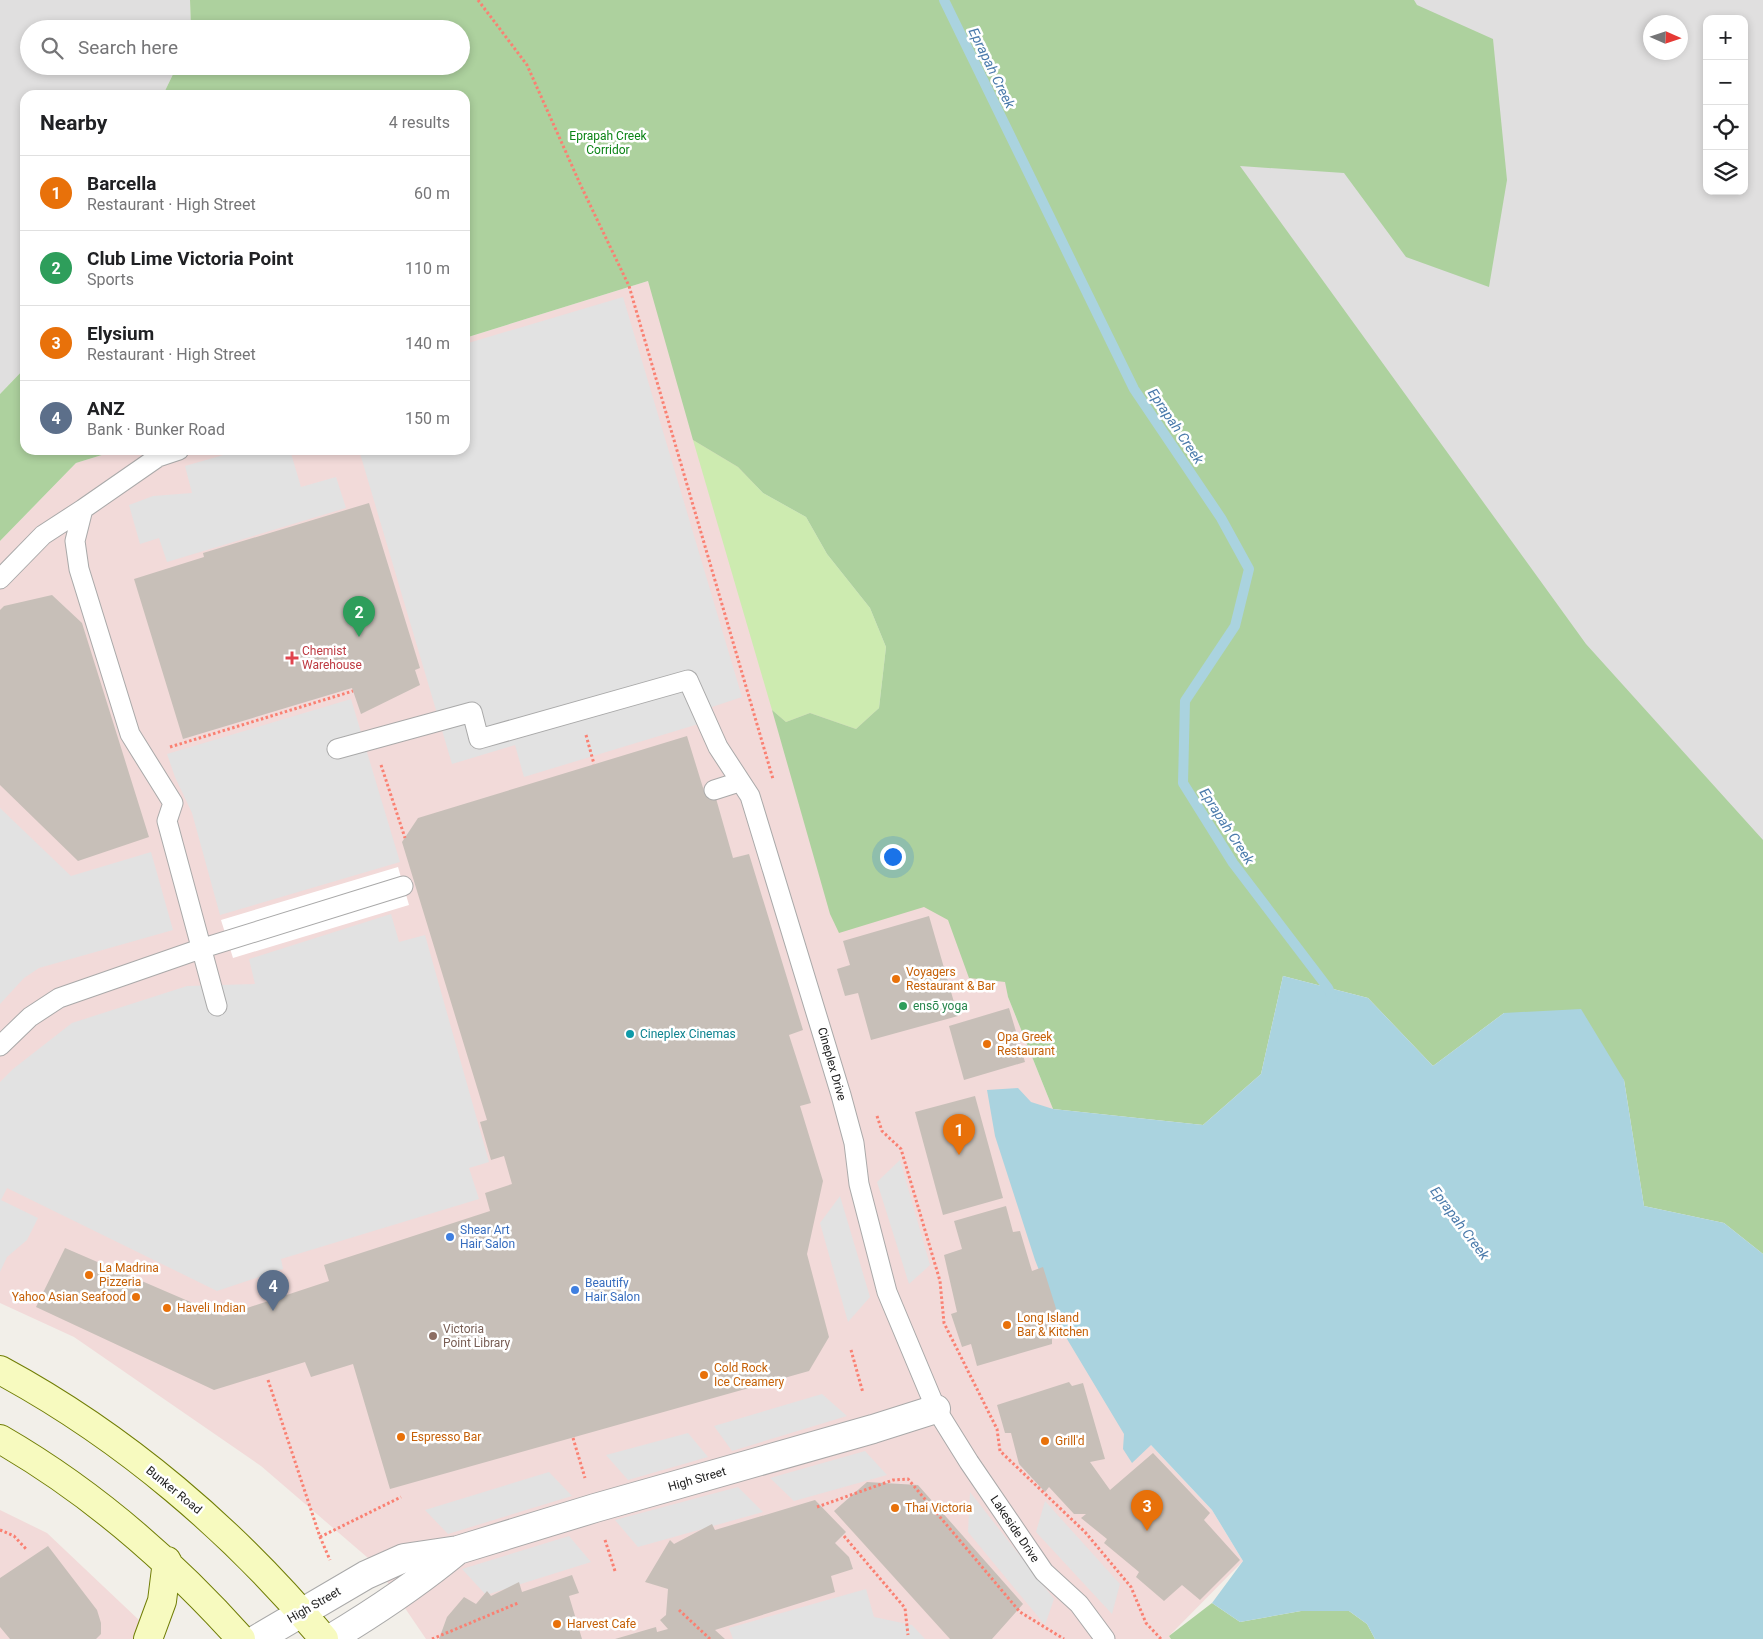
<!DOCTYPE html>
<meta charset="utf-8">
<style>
:root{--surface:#fff;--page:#f6f6f6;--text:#202124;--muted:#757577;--line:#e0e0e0;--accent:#0f766e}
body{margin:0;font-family:Roboto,sans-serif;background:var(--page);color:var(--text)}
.controls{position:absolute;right:15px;top:15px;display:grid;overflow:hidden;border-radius:10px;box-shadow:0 2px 8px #0003}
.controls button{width:45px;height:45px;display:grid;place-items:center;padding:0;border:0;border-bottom:1px solid var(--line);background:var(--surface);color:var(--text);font:25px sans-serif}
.compass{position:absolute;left:1643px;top:15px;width:45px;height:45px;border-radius:50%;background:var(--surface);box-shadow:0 2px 8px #0003;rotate:93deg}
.you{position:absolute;left:892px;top:856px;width:18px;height:18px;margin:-12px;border:4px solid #fff;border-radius:50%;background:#1a73e8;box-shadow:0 0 0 8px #1a73e833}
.badge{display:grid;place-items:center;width:32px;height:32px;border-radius:50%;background:var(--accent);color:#fff;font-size:16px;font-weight:700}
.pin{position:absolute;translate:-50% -41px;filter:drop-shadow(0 1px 2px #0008)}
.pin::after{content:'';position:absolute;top:26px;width:18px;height:15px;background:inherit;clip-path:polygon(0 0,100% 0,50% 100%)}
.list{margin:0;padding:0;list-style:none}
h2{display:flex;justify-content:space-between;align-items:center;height:65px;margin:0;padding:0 20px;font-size:21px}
h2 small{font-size:16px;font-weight:400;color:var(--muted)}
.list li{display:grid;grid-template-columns:32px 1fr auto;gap:15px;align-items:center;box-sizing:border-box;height:75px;padding:0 20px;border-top:1px solid var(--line)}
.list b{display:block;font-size:19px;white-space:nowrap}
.list p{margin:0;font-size:16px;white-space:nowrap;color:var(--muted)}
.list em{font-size:16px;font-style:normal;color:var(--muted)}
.icon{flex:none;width:28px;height:28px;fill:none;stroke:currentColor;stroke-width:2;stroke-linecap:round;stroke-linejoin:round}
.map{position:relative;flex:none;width:1763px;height:1639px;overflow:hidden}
.search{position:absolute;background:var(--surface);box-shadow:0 2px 8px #0003;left:20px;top:20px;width:450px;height:55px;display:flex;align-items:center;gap:12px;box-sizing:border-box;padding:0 18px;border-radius:28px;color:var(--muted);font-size:19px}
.panel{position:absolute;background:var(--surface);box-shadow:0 2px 8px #0003;left:20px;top:90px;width:450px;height:365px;border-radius:15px}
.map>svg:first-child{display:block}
.residential{fill:#e0dfdf;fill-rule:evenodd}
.commercial{fill:#f2dad9}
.grass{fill:#cdebb0}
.forest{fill:#add19e}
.parking{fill:#e2e2e2}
.water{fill:#aad3df}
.pier{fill:#fff}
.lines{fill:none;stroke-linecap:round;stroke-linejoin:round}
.stream{stroke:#aad3df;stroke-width:10}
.building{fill:#c7bfb8}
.lane-casing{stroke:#a9a9a9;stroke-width:21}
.street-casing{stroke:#a9a9a9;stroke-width:30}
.secondary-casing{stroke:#707d05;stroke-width:30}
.path{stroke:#fa8072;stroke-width:3;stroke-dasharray:2.5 2.5;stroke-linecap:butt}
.lane{stroke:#fff;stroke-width:19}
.street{stroke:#fff;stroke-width:28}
.secondary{stroke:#f7fabf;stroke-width:28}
.health-dot{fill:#e0444e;stroke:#fff;stroke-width:2}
.food-dot{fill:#e8710a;stroke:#fff;stroke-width:2}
.leisure-dot{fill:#2e9e5b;stroke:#fff;stroke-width:2}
.culture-dot{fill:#0f9aa8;stroke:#fff;stroke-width:2}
.shop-dot{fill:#3f7fe0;stroke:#fff;stroke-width:2}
.education-dot{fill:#8d6e63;stroke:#fff;stroke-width:2}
.labels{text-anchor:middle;stroke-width:5;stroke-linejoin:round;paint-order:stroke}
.park-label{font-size:12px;fill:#0c8416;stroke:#fff}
.health-label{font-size:12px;fill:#be3a42;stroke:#fff;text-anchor:start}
.food-label{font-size:12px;fill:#c56008;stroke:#fff;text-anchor:start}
.leisure-label{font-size:12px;fill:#27864d;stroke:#fff;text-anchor:start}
.culture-label{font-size:12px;fill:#0d838f;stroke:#fff;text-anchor:start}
.street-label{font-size:12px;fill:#222;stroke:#fff}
.shop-label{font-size:12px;fill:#366cbe;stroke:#fff;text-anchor:start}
.education-label{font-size:12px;fill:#785e54;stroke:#fff;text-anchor:start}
.water-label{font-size:14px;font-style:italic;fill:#4a7aab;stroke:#fff}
</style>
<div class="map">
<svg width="1763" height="1639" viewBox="0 0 1763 1639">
<rect width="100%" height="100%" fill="#f2efe9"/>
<path class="residential" d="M0,0H190L191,29H29V66H177L163,95H25V368L0,394Z
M1042,0H1763V950ZM1707,19H1744V191H1707ZM1650,22H1680V52H1650Z"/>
<path class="commercial" d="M648,281L1002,952L1008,997L1053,1109L1151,1445L1212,1510L1243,1561L1169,1636L1171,1639H426L375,1564L261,1466L74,1337L0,1303V541L76,463L118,450H465V338Z
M0,1510L47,1533L159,1639H0Z"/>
<path class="grass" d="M693,440L738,467L763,493L806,517L827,554L870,608L886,647L879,708L856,729L810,713L786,722L772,710Z"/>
<path class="forest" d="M190,0H1414L1417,5L1493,39L1507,180L1489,287L1406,257L1344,173L1240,166L1586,644L1763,840V1254L1724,1223L1644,1206L1624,1080L1504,1013L1433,1066L1368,998L1283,976L1261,1074L1203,1125L1053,1109L1008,997L1005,982L969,978L948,920L924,907L839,933L830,914L772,710L786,722L810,713L856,729L879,708L886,647L870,608L827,554L806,517L763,493L738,467L693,440L648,281L465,338V95H163L177,66H461V29H191Z
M25,368V450H118L76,463L0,541V394Z
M1212,1603L1240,1622L1301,1611H1349L1367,1624L1375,1639H1171L1169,1636Z"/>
<path class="parking" d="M623,297L742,697L712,707L715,719L524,777L515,745L452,764L359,450H465V344Z
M241,450H290L301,487L336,477L346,508L167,562L159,538L140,544L129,505L153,496L192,493L185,466Z
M351,699L400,862L220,915L192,813L175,777L167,754Z
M0,808L71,876L151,852L173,930L39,968L24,978L0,1004Z
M391,914L399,942L425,935L489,1162L469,1168L479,1199L281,1259L283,1269L217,1291L7,1188L1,1200L38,1218L27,1240L7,1257L0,1272V1082L13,1069L72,1023L187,986L255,984L249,959Z
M900,1160L930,1265L909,1284L877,1182Z
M840,1196L870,1297L848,1322L820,1223Z
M822,1394L847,1416L732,1451L714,1426Z
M688,1433L708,1457L628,1480L606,1455Z
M865,1451L887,1475L794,1501L770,1478Z
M549,1472L572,1496L448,1534L425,1510Z
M738,1487L763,1512L638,1547L615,1520Z
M970,1492L1054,1599L1045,1625L968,1532Z
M1045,1501L1120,1584L1112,1614L1036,1532Z
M569,1536L591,1562L486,1595L462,1569Z
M866,1589L874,1617L912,1625L925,1639H733L729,1628Z"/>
<path class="water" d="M1283,976L1368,998L1433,1066L1504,1013L1581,1009L1624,1080L1644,1206L1724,1223L1763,1254V1639H1375L1367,1624L1349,1611H1301L1240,1622L1212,1603L1243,1561L1212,1510L1151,1445L1132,1463L1123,1449L1124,1434L1064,1334L1035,1260L995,1136L987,1090L1018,1088L1031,1102L1053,1109L1203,1125L1261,1074Z"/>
<path class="pier" d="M398,867L409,905L233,958L221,920Z"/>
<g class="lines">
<path class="stream" d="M944,0L1134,389L1221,518L1249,569L1235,626L1185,701L1183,783L1233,863L1328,988L1333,999"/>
</g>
<path class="building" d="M369,503L420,668L415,670L420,685L361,714L352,688L183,739L134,579L204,557L203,553Z
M52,595L82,623L149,837L78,861L0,785V610L4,606Z
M687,736L704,791L713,788L733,858L749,854L803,1030L789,1035L811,1103L800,1106L823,1181L807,1254L829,1337L809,1371L390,1489L353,1364L311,1377L305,1362L214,1390L36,1307L65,1248L223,1316L329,1281L324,1265L490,1211L485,1193L512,1184L504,1156L491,1160L480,1122L487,1120L402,842L418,818Z
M929,916L958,1016L871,1040L858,993L845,996L837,969L850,965L843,941Z
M1009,1008L1025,1062L964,1080L949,1026Z
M975,1096L1003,1198L943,1215L915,1112Z
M1006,1206L1013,1232L1020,1231L1032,1271L1043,1267L1064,1334L1052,1338V1344L977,1366L971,1344L962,1347L951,1314L957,1312L944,1255L962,1249L954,1221Z
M1069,1382L1072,1386L1083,1383L1105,1459L1090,1462L1110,1490L1153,1453L1210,1513L1204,1520L1240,1560L1200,1600L1182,1585L1164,1601L1136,1577L1139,1572L1104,1543L1107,1539L1081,1518L1086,1514H1074L1049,1487L1045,1492L1019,1464L1011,1433H1005L997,1405Z
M867,1482L918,1485L1023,1604L992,1639H950L834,1511Z
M815,1500L846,1532L835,1543L849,1557L853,1569L831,1576L835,1592L715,1630L725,1639H615L656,1627L657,1632L668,1629L660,1620L666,1615L668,1589L645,1582L670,1540L674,1544L712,1524L715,1530Z
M48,1546L97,1610L101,1623V1634L96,1639H10L0,1627V1578Z
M572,1575L579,1593L569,1596L582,1639H439L447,1617L464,1597L476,1604L487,1591L491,1596L519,1582L522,1592Z"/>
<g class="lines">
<defs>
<path id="lane" d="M179,450L158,457L83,509L75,541L79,569L130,734L173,803L167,821L217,1006
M0,579L43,535L83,509
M337,749L472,712L479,739L688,680L718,747L750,796L841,1095L854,1143L859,1184L887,1292L936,1409L969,1462L1044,1572L1079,1604L1105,1639
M714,790L739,782
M0,1046L30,1017L59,998L200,949L403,886"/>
<path id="street" d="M257,1639L366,1575L404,1558L458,1550L595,1508L873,1429L936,1409
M330,1639C375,1612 417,1584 458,1550"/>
<path id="secondary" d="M0,1370C124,1437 234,1531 324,1639
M0,1439C92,1492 171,1561 241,1639
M148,1639L162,1601L167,1561"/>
</defs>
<use href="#lane" class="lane-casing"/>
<use href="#street" class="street-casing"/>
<use href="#secondary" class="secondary-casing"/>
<path class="path" d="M478,0L527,65L581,186L629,286L773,779
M586,735L594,764
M170,747L353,691
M381,765L405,838
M877,1116L882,1131L901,1149L940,1281L944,1323L997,1429L1000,1451L1085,1532L1131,1587L1146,1623L1161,1639
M851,1350L863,1393
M268,1380L320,1537L330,1560
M573,1438L585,1478
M817,1507L893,1480L908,1479L1020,1612L1064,1639
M0,1530L14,1536L27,1550
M844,1536L905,1608L908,1635
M320,1537L401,1497
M605,1540L615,1571
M679,1610L710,1639
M432,1639L518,1603"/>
<use href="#lane" class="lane"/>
<use href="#street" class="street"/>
<use href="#secondary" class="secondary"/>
</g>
<path class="health-dot" d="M289.5 650.5h5v5h5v5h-5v5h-5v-5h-5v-5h5z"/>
<g class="food-dot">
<circle cx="896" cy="979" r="5"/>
<circle cx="987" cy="1044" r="5"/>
<circle cx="89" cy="1275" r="5"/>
<circle cx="136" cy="1297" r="5"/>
<circle cx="167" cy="1308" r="5"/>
<circle cx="1007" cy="1325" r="5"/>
<circle cx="704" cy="1375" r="5"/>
<circle cx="401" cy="1437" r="5"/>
<circle cx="1045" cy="1441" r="5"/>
<circle cx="895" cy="1508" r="5"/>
<circle cx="557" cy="1624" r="5"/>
</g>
<circle class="leisure-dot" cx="903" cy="1006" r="5"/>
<circle class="culture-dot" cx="630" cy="1034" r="5"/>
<g class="shop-dot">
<circle cx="450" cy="1237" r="5"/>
<circle cx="575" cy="1290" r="5"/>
</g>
<circle class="education-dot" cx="433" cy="1336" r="5"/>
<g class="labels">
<g class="park-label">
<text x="608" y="140">Eprapah Creek<tspan x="608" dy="14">Corridor</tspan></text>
</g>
<g class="health-label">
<text x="302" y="655">Chemist<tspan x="302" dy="14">Warehouse</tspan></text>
</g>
<g class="food-label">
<text x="906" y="976">Voyagers<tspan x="906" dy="14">Restaurant &amp; Bar</tspan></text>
<text x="997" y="1041">Opa Greek<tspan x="997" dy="14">Restaurant</tspan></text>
<text x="99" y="1272">La Madrina<tspan x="99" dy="14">Pizzeria</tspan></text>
<text x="126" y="1301" text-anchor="end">Yahoo Asian Seafood</text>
<text x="177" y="1312">Haveli Indian</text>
<text x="1017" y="1322">Long Island<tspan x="1017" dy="14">Bar &amp; Kitchen</tspan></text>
<text x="714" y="1372">Cold Rock<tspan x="714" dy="14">Ice Creamery</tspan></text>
<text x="411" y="1441">Espresso Bar</text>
<text x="1055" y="1445">Grill'd</text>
<text x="905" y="1512">Thai Victoria</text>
<text x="567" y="1628">Harvest Cafe</text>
</g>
<g class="leisure-label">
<text x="913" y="1010">ensō yoga</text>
</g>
<g class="culture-label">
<text x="640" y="1038">Cineplex Cinemas</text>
</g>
<g class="street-label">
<text transform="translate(832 1064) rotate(74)" y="4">Cineplex Drive</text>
<text transform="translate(697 1479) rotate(-16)" y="4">High Street</text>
<text transform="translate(174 1490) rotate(39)" y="4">Bunker Road</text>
<text transform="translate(1015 1529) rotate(56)" y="4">Lakeside Drive</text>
<text transform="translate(314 1605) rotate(-30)" y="4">High Street</text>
</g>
<g class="shop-label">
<text x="460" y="1234">Shear Art<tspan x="460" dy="14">Hair Salon</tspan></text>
<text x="585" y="1287">Beautify<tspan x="585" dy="14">Hair Salon</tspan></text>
</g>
<g class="education-label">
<text x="443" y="1333">Victoria<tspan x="443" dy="14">Point Library</tspan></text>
</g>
<g class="water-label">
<text transform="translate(992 68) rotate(64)" y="5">Eprapah Creek</text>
<text transform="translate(1176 426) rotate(56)" y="5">Eprapah Creek</text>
<text transform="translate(1227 826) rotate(57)" y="5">Eprapah Creek</text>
<text transform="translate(1460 1223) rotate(53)" y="5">Eprapah Creek</text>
</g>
</g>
</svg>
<div class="controls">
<button>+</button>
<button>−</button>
<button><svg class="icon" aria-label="locate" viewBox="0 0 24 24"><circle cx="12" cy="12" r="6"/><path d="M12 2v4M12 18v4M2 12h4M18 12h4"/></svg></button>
<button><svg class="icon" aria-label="layers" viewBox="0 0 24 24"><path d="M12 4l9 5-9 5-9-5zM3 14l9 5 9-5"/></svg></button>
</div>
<svg class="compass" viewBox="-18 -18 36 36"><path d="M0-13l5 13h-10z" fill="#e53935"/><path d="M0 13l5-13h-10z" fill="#757577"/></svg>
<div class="you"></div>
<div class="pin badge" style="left:959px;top:1155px;background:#e8710a">1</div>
<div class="pin badge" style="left:359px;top:637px;background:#2e9e5b">2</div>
<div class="pin badge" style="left:1147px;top:1531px;background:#e8710a">3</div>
<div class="pin badge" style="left:273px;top:1311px;background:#5c6f8a">4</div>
<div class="search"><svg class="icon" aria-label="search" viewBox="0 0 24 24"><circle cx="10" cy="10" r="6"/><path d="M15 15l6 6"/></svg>Search here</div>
<section class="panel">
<h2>Nearby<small>4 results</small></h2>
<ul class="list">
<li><span class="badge" style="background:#e8710a">1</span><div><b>Barcella</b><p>Restaurant · High Street</p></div><em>60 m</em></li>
<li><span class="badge" style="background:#2e9e5b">2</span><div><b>Club Lime Victoria Point</b><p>Sports</p></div><em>110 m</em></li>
<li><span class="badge" style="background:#e8710a">3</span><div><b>Elysium</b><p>Restaurant · High Street</p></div><em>140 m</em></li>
<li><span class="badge" style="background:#5c6f8a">4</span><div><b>ANZ</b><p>Bank · Bunker Road</p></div><em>150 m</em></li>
</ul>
</section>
</div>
